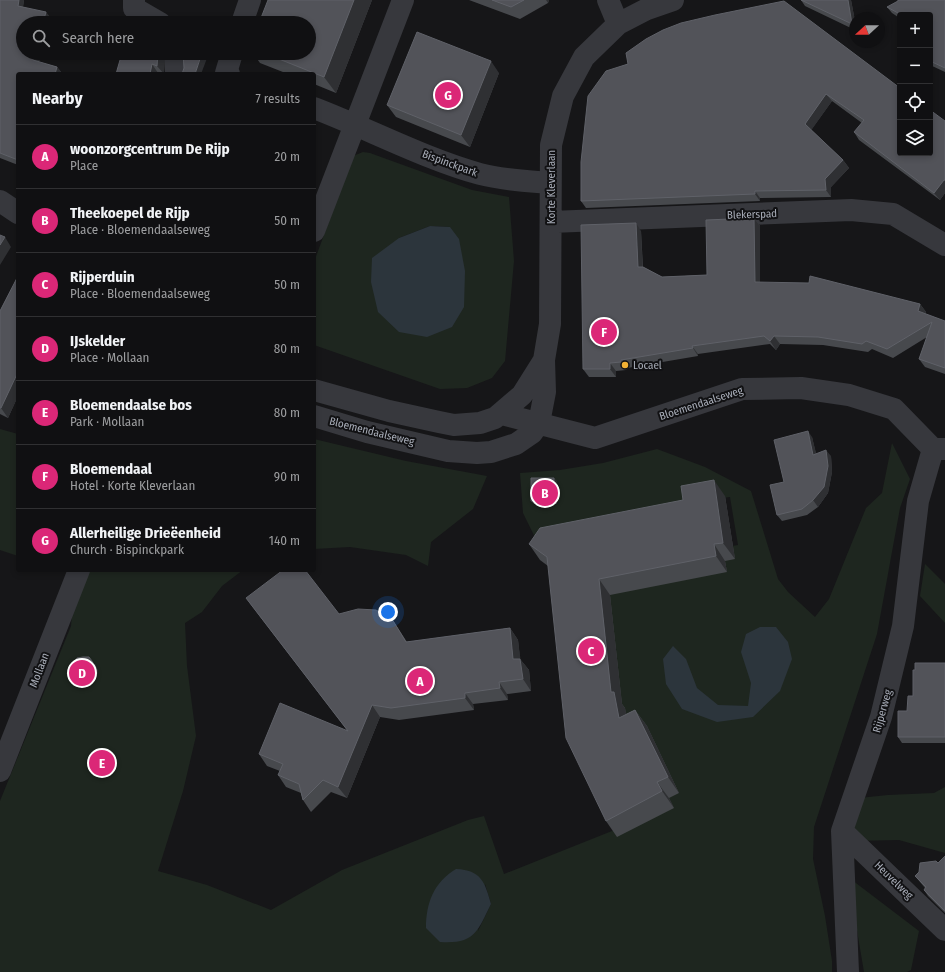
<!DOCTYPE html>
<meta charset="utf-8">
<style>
:root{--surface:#101012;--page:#1e1e20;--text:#f1f3f6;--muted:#9c9d9f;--line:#303032;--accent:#db2777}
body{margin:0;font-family:"Fira Sans Condensed",sans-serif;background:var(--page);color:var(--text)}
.controls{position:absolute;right:12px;top:12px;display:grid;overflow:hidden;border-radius:4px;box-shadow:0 2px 6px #0003}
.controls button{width:36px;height:36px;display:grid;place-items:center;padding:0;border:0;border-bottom:1px solid var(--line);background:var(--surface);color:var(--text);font:20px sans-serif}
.compass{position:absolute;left:849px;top:12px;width:36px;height:36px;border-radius:50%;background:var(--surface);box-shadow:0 2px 6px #0003;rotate:249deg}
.you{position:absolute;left:388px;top:612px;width:14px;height:14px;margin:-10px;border:3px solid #fff;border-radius:50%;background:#1a73e8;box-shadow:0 0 0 6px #1a73e833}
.badge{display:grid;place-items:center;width:26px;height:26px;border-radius:50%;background:var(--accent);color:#fff;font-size:13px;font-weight:700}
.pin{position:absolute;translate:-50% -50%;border:2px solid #fff;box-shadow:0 1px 4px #0006}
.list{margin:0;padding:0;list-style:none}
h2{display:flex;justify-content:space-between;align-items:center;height:52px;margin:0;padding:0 16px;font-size:17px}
h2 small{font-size:13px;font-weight:400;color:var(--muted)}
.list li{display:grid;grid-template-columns:26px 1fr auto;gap:12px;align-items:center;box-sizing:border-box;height:64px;padding:0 16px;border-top:1px solid var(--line)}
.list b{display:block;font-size:15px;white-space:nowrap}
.list p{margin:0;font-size:13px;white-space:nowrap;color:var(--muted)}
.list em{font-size:13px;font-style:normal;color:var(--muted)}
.icon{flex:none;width:22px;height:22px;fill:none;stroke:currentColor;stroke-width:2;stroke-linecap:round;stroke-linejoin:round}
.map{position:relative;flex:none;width:945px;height:972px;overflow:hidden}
.search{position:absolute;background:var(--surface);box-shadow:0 2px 6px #0003;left:16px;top:16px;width:300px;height:44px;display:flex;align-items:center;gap:10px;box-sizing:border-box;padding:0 14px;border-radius:22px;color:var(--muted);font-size:15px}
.panel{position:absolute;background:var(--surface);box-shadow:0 2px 6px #0003;left:16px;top:72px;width:300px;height:500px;border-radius:4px}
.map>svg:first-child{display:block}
.green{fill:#1e261f;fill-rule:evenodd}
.water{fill:#2c353c}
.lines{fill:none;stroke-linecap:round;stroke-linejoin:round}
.minor{stroke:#37383d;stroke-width:22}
.wall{fill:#47494d}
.shaded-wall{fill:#2f3033}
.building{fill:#525359;stroke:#5f6168}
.poi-dot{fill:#f2b134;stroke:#111113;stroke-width:1.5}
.labels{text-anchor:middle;stroke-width:4;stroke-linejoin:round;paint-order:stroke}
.street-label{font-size:11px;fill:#a8adb8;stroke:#111113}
.poi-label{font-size:11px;fill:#a8adb8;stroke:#111113;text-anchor:start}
</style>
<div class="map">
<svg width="945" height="972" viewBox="0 0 945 972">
<rect width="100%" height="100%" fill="#161618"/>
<path class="green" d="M363,152L370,153L472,190L509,197L514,261L505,361L492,378L467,388L440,389L314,345V262L353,156ZM430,226L450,227L399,238Z
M0,429L18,434V556L0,550Z
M314,439L406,461L487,476L473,509L431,542L428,566L406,555L350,547L314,549Z
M892,443L910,479L900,508L877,634L814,827L813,859L825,916L832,961V972H0V801L71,626L73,602L86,570H243L222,586L202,612L185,623L187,666L196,736L183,791L158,871L207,885L271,910L342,870L468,820L484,816L504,874L652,815L613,721L596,568L738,545L730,497L722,498L557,582L523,513L520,473L560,470L603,463L657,449L705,467L751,491L778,579L788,592L815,617L829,599L866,508L882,493ZM485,884L491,904L478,931Z
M925,564L945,584V623L920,596Z
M945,787V853L899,840L851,841L859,798L888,795L934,793Z
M848,877L919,931L911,970L907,972H864Z"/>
<path class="water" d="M430,226L450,227L459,239L465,271L464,307L452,327L427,337L399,332L378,312L371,282L372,258L399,238Z
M760,627H776L788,642L792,659L780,691L753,717L717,722L682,709L666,684L663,659L673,646L686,659L697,688L718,705L748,706L751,683L741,652L746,634Z
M456,869C481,870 485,882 491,904C477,932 475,944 440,942L426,928C426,903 434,882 456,869Z"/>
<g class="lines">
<path class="minor" d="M134,0V8L160,23
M608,0L618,24
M242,23L250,0
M176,74V53
M229,74L226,73L232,53
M314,108C369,129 423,158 480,174C502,180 527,181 550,183
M0,201L18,213
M551,222L851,210L893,214L945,245
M314,231L403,0
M314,390L389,411L439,422L454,425L480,423L495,418L522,395L544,360
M502,414L595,438L742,389L801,388L849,395L894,409L933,449H945
M314,416L367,432L448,451L477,453L491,452L516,444L532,433L539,423L545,392L544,360L550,324L551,145L563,96L584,57L618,24L647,9L673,0
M0,771L79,570
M842,831L945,930
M848,972L842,831L881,717L903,626L918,501L933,449"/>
</g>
<path class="wall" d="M0,0H24L23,7L51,18L23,53H41L39,62L57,67L62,73L61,74H18V165L0,158Z
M268,0H372L336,93L314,84V74H288L260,63L253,53H309Z
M469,0H549L548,3L520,19Z
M801,0H851L855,21V30L805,6Z
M945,0V72L930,65V15H900V23L898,20V17L892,13L887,7Z
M646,39L945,121V193L940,200L859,140L854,132L862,123L832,101L811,130L843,160L849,168L831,187V197L760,198V201L586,208L581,201L628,64Z
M165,53L164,74L158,73L116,74Z
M499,73L470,147L396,117L387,105Z
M754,218L760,226V282L920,304L926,312L925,314L945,321V374L925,367L919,359L927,337L893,358L872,349L868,352L823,345L780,344L776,350L770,344L698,354V356L627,368L626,370L616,371V377H589L583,369L641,231L643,267L662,277L707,275Z
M18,276V396L8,418L0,414V311Z
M812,437L816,454L831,456L832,472L828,493L818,507L807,515L782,521L777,515L784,482Z
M557,481V504H534L531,501Z
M725,496L735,559L725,561L727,572L610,595L622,704L625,708L626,714L635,710L647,726L679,793L669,798L674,808L617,837L606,821L548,566L540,560L529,544Z
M246,598L339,614L392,619L407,642L510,628L518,640L520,659L529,670L531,691L507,694L508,700L473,704L474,710L399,720L380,717L347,798L331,792L311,812L303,800L301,793L286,787L278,775L280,771L267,766L259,754L347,730L255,610Z
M945,663V743H902L898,737L913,696L915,670Z
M95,664L98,671L96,679L87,684L69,677L67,674Z
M945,856V913L928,896L924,890L925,888L915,876L938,863Z"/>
<path class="shaded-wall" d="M19,0H24L22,12L18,6Z
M354,0H372L336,93L324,77Z
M546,0H549L548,3Z
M848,0H851L855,21V28L852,24Z
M46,12L51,18L49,23H43Z
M35,53H41L38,67L33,60Z
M158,53H165L164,74L157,66Z
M202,53H209L201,74H195Z
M491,61L499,73L470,147L461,135Z
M152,64L158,73V74H150Z
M57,67L62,73L61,74H55Z
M826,94L832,101L810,132L805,124Z
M843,160L849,168L831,187V197L826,190L825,179Z
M944,180L945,181V193L940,200L934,193Z
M755,191L760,198V201L755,194Z
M754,218L760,226V290L755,282Z
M636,223L641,231L643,275L638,267Z
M5,237L11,247L0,265V245Z
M920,304L926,312L923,319L918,311Z
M774,336L780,344L776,350L770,341Z
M692,346L698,354V356L693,348Z
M621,360L627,368L626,370L621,362Z
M610,363L616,371V377L610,369Z
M18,372V396L8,418L1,408Z
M808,431L812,437L818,461L813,455Z
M826,450L831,456L832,472L828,493L818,507L813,500Z
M554,478L557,481V504L554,501Z
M714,480L725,496L735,559L723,543Z
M714,544L725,561L727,572L716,556Z
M599,579L610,595L622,704L625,708L630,734L619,718L611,692Z
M510,628L518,640L522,671L513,659Z
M520,659L529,670L531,691L523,679Z
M92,661L98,671L96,679L94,675Z
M499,682L507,694L508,700L500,688Z
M465,693L473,704L474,710L465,698Z
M372,705L380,717L347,798L338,787Z
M635,710L647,726L679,793L668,777Z
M657,782L669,798L674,808L662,791Z"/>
<path class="building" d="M0,0H19L18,6L46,12L43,23H23V53H35L33,60L57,67L55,74H18V160L0,153Z
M268,0H354L324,77L264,53H309V23H259Z
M492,0H524L511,7Z
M801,0H848L852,24Z
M898,0H945V68L930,61V32L931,28H930V15H900V20H898V13L887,7L898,1Z
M784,1L900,88V153H930V110L945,121V180H944L934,193L854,132L864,120L826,94L805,124L843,160L825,179L826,190L755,191V194L581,201V162L588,96L606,71L628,64L626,53L646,39L663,30L681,23L715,15Z
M417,32L491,61L461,135L387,105Z
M122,53H158L157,66L152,64L150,74H116Z
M183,53H202L195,74H182L184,68Z
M754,218L755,282L809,283L810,276L920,304L918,311L945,321V368L919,359L932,322L887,349L866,341L862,344L818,337L774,336L770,341L764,336L692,346L693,348L621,360V362L610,363V369H583L581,225L636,223L638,267H643L662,277L707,275L706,220Z
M0,235L5,237L0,245Z
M18,276V372L1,408H0V311Z
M808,431L813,455L826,450L828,466L824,487L813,500L802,509L777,515L770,485L784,482L774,440Z
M531,478H554V501H531Z
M714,480L723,543L714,544L716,556L599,579L611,692H614L619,718L635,710L668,777L657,782L662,791L606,821L566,738L547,557L529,544L540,528L683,500L681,486Z
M283,570H305L339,614L358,609L376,610L392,619L406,642L510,628L513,659H520L523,679L499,682L500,688L465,693V698L391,708L372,705L338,787L323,780L303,800L299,784L278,775L283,764L259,754L280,703L348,731L246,598Z
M83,657H89L92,661L96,668L94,675L85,681L67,674L77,658Z
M915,663H945V737H898V711H907L908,696H913V670H915Z
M945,856V911L924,890L926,887L915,876L919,872L920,863L936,861L938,863Z"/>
<circle class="poi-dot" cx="625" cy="365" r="4"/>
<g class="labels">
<g class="street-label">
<text transform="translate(450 163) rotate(20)" y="4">Bispinckpark</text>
<text transform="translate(551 187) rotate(-90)" y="4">Korte Kleverlaan</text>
<text transform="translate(752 214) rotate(-2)" y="4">Blekerspad</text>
<text transform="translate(701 403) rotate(-18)" y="4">Bloemendaalseweg</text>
<text transform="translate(372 431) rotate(14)" y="4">Bloemendaalseweg</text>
<text transform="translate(39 670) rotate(-69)" y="4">Mollaan</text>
<text transform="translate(882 711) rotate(-74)" y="4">Rijperweg</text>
<text transform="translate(894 880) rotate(44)" y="4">Heuvelweg</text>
</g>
<g class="poi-label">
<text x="633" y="369">Locael</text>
</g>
</g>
</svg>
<div class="controls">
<button>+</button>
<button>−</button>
<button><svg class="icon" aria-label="locate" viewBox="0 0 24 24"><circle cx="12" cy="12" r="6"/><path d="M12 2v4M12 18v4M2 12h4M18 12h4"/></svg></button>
<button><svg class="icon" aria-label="layers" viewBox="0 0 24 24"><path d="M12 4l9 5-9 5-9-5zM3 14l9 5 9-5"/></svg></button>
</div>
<svg class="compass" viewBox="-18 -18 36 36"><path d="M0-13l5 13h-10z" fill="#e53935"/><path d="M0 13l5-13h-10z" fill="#9c9d9f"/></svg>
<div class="you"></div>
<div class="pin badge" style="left:420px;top:681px">A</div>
<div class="pin badge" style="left:545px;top:493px">B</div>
<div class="pin badge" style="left:591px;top:651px">C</div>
<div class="pin badge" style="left:82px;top:673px">D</div>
<div class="pin badge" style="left:102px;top:763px">E</div>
<div class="pin badge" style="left:604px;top:332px">F</div>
<div class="pin badge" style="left:448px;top:95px">G</div>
<div class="search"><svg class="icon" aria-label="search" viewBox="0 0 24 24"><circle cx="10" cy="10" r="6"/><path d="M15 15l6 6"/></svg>Search here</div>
<section class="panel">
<h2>Nearby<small>7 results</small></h2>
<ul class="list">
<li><span class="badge">A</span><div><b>woonzorgcentrum De Rijp</b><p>Place</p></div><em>20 m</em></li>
<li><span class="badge">B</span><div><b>Theekoepel de Rijp</b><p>Place · Bloemendaalseweg</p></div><em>50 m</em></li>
<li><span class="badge">C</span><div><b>Rijperduin</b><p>Place · Bloemendaalseweg</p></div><em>50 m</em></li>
<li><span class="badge">D</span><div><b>IJskelder</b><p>Place · Mollaan</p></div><em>80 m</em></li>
<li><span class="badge">E</span><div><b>Bloemendaalse bos</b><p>Park · Mollaan</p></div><em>80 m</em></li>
<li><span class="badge">F</span><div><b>Bloemendaal</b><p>Hotel · Korte Kleverlaan</p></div><em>90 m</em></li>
<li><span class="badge">G</span><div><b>Allerheilige Drieëenheid</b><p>Church · Bispinckpark</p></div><em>140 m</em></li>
</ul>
</section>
</div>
